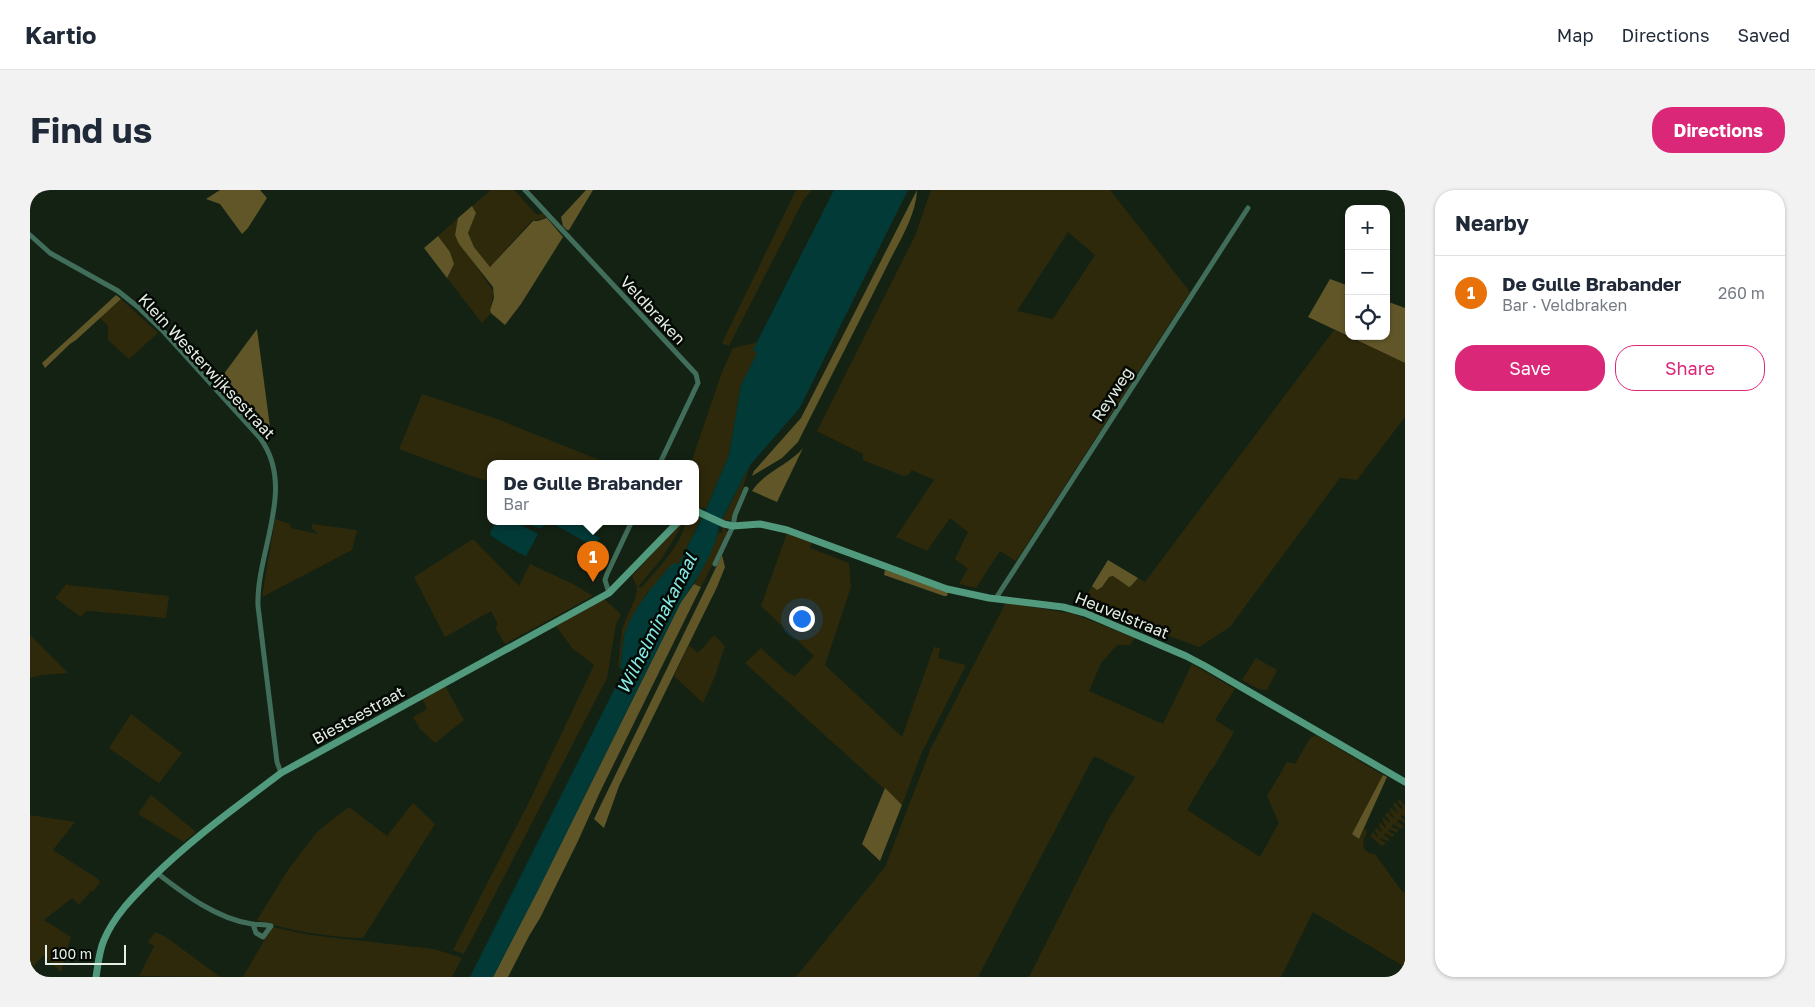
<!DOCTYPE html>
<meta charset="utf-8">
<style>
:root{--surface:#fff;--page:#f2f2f3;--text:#1f2937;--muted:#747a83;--line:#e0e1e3;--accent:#db2777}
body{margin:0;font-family:"Golos Text",sans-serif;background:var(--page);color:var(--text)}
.controls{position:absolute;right:15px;top:15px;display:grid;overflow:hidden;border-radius:10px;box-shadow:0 1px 4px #0004}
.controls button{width:45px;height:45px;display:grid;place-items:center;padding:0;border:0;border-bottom:1px solid var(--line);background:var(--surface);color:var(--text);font:25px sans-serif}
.scale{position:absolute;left:15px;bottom:12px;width:81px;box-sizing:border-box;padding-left:5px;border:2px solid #e6efe5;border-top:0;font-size:14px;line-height:18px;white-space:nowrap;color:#e6efe5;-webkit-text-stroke:4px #050905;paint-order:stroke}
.you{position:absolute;left:771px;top:428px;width:18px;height:18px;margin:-12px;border:4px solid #fff;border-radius:50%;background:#1a73e8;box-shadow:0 0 0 8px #1a73e833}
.badge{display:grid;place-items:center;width:32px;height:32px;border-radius:50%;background:var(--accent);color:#fff;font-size:16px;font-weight:700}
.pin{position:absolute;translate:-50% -41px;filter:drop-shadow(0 1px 2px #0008)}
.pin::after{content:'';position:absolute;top:26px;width:18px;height:15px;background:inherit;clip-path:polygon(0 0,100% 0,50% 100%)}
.popup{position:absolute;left:457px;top:270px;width:212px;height:65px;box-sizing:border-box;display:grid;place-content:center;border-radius:10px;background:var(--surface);filter:drop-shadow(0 1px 4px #0005);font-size:16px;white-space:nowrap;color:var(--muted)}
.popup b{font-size:19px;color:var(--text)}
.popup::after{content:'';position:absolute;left:50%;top:100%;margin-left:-10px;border:10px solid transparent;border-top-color:var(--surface)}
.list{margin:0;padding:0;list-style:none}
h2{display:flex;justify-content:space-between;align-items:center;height:65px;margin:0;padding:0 20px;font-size:21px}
h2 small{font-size:16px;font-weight:400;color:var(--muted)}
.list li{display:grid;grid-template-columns:32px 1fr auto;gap:15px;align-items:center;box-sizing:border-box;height:75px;padding:0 20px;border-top:1px solid var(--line)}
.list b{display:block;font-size:19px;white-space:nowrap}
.list p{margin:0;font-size:16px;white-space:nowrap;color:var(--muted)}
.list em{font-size:16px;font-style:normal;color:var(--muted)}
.actions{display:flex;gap:10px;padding:15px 20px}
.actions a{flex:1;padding:11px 0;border:1px solid var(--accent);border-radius:20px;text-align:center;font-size:18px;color:var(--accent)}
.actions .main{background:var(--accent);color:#fff}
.icon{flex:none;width:28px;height:28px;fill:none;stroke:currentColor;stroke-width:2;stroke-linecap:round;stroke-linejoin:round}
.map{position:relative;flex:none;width:1375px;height:787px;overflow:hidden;border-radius:20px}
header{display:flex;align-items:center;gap:30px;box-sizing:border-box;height:70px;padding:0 25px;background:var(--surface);border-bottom:1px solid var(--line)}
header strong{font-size:24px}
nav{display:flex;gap:28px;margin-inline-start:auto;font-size:18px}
.intro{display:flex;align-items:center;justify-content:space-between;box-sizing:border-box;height:120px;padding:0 30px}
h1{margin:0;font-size:35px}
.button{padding:12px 22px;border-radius:20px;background:var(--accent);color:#fff;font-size:18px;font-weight:700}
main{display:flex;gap:30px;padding:0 30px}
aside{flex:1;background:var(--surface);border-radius:20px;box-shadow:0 1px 4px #0004}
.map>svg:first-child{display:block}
.green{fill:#2e290b;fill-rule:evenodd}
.forest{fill:#605628}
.water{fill:#023a37}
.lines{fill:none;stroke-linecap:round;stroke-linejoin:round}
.street{stroke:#416d5b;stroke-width:5}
.secondary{stroke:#519a7e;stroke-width:7}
.labels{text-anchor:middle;stroke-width:5;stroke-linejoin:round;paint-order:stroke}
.street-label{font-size:16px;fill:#e6efe5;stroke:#050905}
.water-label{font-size:18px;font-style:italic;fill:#86ece5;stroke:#050905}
</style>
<header>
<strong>Kartio</strong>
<nav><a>Map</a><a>Directions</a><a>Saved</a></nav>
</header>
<div class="intro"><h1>Find us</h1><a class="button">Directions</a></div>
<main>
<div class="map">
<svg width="1375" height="787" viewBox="0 0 1375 787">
<rect width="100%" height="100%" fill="#142214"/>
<path class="green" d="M461,0H484L506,24L508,25L513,23L517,28L501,31L460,77L444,57L438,43C440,32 449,26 442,16Z
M766,0H782L774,9L699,156L692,153Z
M901,0H1080L1160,102L986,371L970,361L946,398L929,394L938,379L925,369L938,342L920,328L897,361L866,347L904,290L882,280L878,285L873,286L833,270V264L787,241L885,46ZM1038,42L1065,65L1023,129L987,121Z
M428,28L425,45L463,101C465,109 458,115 461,123L452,133L417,88L424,74L420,62L408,46Z
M91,109L128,143L99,169L78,150V136L70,128Z
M1304,140L1375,173V227L1327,290L1310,288L1200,437L1169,457L1083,425L1053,412L1062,396L1067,399L1072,397L1079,387L1083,386L1094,394L1101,396L1108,388L1115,392Z
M733,151L711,195L699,265L676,319L672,317L670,320L666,318V307L670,293L666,291V273H661L692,182L703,158Z
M392,204L467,229L577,273H460V292L436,284L369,259Z
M720,275L704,325L701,330H692Z
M666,324L669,325L668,328L671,329L648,375L616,404L594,445L590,478L588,476L592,439L606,406L607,397L602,386L651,333V337L632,368L608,397H612C625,382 655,351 655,331H666Z
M245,329L260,334L261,338L288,344L282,338V334L327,340L322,360L232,407Z
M693,336L698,342L696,349L671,397L664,394L689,342L692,343Z
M757,343L782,353L780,358L819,373L821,397L795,475L872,547L904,457L910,458L908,468L936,475L892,562L872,615L715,473L731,458L758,483L765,486L784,466L731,416Z
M443,349L489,396L500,374L545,395L563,406L475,454L465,437L468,434L461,421L415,447L384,387Z
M37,393L38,395L139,406L136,428L59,421H56L51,427L25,408Z
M574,409L591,424L586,434L577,488L434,764L423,760L501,608L564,475L542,458L526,436Z
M978,413L1044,424L1105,448L1100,455H1087L1071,473L1059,501L1133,534L1162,474L1205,499L1185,530L1204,542L1184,577L1180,581L1157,620L1230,667L1249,633L1237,606L1257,572L1265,574L1280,548L1286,545L1353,585L1322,644L1329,649L1335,638L1337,643C1330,653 1333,664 1345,664L1371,700L1375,703V777L1283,722L1251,787H999L1079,628L1105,587L1064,566L948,787H766L855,677L901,558L975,414Z
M0,445L38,483L11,485L0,488Z
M684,445L695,456L685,486L673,513L644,486L659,455L668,463Z
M1226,468L1247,480L1237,500L1229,499L1212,490Z
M415,496L434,530L405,553L390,539L383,527L397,519L392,508Z
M101,524L152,563L129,593L79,558Z
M121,605L166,642L154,652L108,624Z
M1370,610L1375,615V627L1372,625L1371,627L1375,630V633L1367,629V632L1374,636L1371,639L1363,634L1362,637L1369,640L1367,643L1359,639L1358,641L1365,645L1362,647L1355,643L1354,645L1360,649L1358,651L1351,648L1350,650L1356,653L1352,656L1340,646L1343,642L1347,647L1348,645L1345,641L1346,637L1350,642L1352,641L1349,636L1350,632L1355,638L1356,637L1352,629L1353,627L1359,633L1360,631L1355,625L1358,622L1363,628L1364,627L1360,621L1361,617L1367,623H1368L1363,615L1365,612L1371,619L1373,618L1367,611Z
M383,613L405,634L333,748C296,747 261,741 227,730L258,680L286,643L294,636L319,617L357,646Z
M0,625L45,632L23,660L68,689L70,692L63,702L61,701L49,715L42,708L14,730L41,747L31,782L13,765L0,781Z
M242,737L280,745L404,759L432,768L422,787H213Z
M125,742L136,747L190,787L109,786L124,756L118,752Z"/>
<path class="forest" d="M190,0H230L237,8L218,38L212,44L190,14L176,9Z
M556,0H563L539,40H537L533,36L531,27Z
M887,0C886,27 868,53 856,78C827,136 797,194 768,252L752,268L722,286L724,281L771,228Z
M442,16L446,23L438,43L444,57L460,77L503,31H508L517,28L533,47L491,114L475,135L461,123L460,120L464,108L463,97L429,54L425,45L428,28Z
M408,46L420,62L424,74L417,88L394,58Z
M1300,89L1319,96V146H1356V111L1375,118V173L1278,127Z
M86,105L91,109L46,150L40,154L15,178L12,173Z
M227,139L240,237L238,252L185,196Z
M773,258L747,312L722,301C734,282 759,275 773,258Z
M692,365L695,377L687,397L589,596L574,638L564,629Z
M1078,370L1108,388L1101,396L1099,397L1083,386L1079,387L1072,397L1067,400L1062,396Z
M855,380L918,402L917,406H914L854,385Z
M664,394L671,397L570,602L548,651L510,728L499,746L478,787H463L509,698L651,412Z
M1353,585L1357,587L1329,649L1322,644Z
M855,598L872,615L850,671L832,654Z"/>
<path class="water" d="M804,0H878L769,219L720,275L689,335C687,358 665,393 651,412L509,698L463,787H440L594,480L590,478C592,467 592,457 594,447C600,421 626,393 643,373L648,375L675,322L699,265L711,195L727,163L723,160Z
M467,331H483L508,344L496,366L487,362L461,346L460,342Z
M494,331H575L574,333L569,332L564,345L570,348L563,356L520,332H516L512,338H508Z"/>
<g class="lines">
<path class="street" d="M495,0L666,184L668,193L630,273
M0,45L20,63L88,101L108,117L134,142L230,248C267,298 226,361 228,416L247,572L251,583
M685,374L703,336L705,325L716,299
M579,403L575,390L577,384L602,331
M968,405L1218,18
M127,683C154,704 187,729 222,734C229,735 234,734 241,736L233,747L226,743L223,734"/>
<path class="secondary" d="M666,321L694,334L703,336L730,334L757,340L917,399L959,408L1033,417L1055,423L1156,466L1175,476L1375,592
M66,787C68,775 69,761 74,750C84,726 103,707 120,690C160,650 206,617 251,583L579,403L649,331"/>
</g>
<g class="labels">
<g class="street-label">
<text transform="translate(623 120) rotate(47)" y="6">Veldbraken</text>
<text transform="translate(177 176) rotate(47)" y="6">Klein Westerwijksestraat</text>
<text transform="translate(1082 204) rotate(-57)" y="6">Reyweg</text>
<text transform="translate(1092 425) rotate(22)" y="6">Heuvelstraat</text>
<text transform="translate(328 525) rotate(-29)" y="6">Biestsestraat</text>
</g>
<g class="water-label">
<text transform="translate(627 434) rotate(-63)" y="6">Wilhelminakanaal</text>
</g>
</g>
</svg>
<div class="controls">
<button>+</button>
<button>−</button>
<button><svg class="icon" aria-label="locate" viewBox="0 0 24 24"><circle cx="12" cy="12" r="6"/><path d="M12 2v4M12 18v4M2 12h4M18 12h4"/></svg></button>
</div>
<div class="scale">100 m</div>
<div class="you"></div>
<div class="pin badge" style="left:563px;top:392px;background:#e8710a">1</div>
<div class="popup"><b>De Gulle Brabander</b>Bar</div>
</div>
<aside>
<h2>Nearby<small></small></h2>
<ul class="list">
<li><span class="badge" style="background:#e8710a">1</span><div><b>De Gulle Brabander</b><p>Bar · Veldbraken</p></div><em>260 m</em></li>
</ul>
<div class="actions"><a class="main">Save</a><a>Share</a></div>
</aside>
</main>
